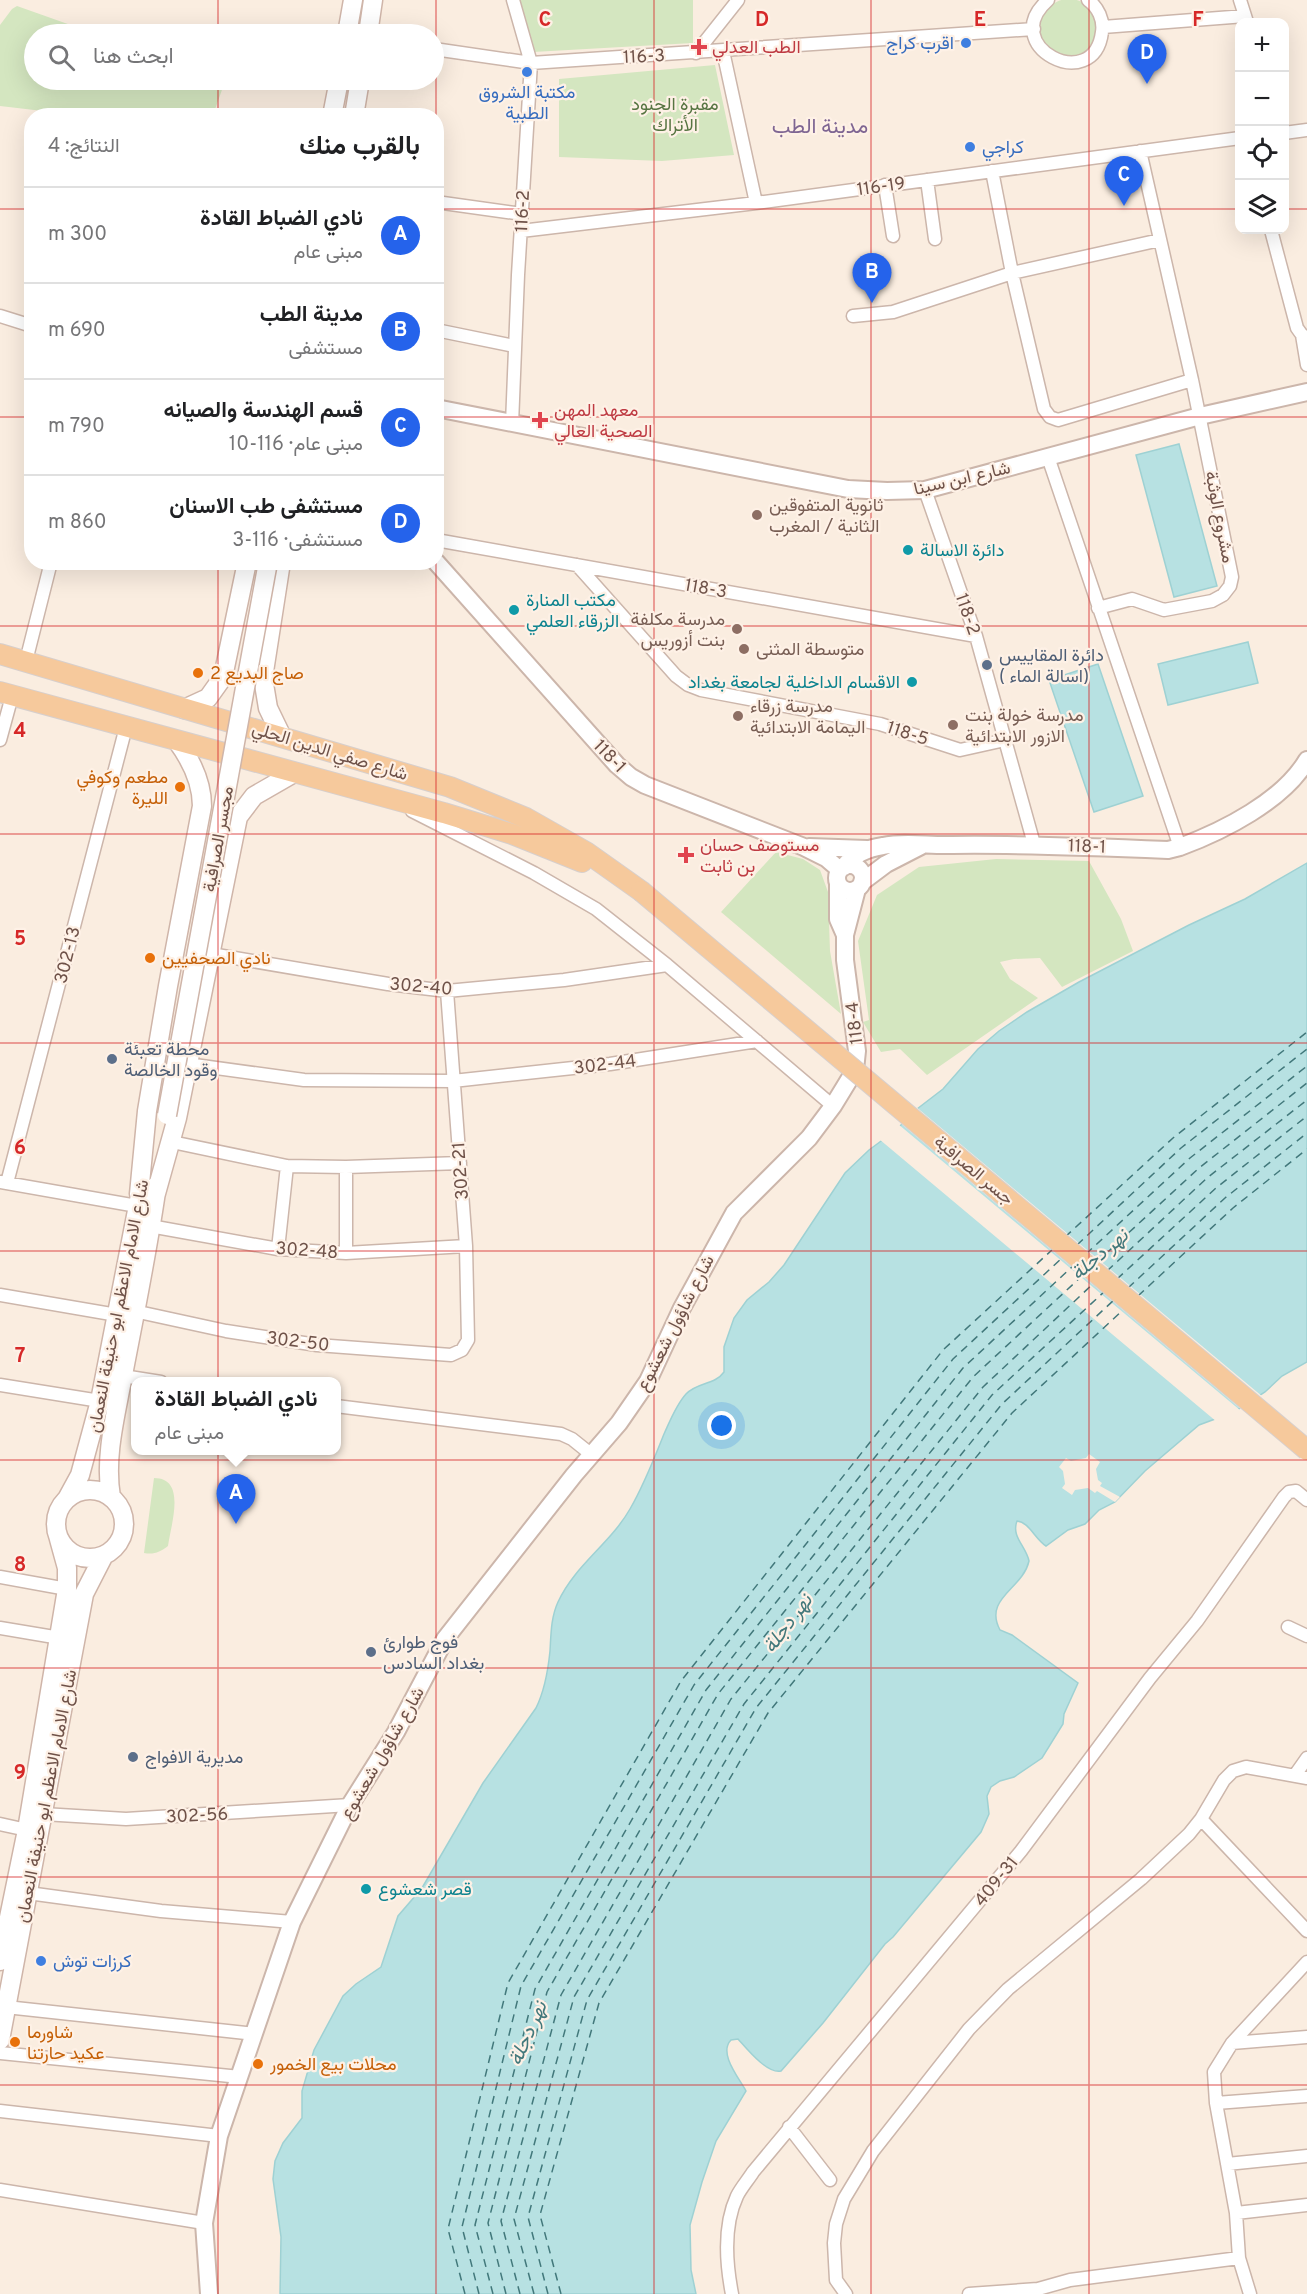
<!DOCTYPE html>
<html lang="ar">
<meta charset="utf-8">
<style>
:root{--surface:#fff;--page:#f6f6f6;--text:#202124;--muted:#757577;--line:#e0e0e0;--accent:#2563eb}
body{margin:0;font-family:Overpass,Vazirmatn,sans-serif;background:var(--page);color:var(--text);direction:rtl}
.controls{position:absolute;right:18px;top:18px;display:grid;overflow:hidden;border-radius:12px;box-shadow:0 6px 24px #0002}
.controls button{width:54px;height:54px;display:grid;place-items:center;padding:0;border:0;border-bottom:2px solid var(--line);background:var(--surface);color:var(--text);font:30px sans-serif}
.you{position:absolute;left:722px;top:1426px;width:21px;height:21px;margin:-15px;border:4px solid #fff;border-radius:50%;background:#1a73e8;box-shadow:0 0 0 9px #1a73e833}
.badge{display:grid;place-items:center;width:39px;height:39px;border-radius:50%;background:var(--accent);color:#fff;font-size:20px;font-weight:700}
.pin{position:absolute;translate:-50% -50px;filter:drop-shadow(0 2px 3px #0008)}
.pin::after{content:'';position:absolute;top:32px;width:21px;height:18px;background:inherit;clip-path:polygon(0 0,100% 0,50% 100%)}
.popup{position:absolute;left:131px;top:1377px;width:210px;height:78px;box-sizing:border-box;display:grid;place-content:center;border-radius:12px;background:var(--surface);filter:drop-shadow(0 2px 4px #0005);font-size:20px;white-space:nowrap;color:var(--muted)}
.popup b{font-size:22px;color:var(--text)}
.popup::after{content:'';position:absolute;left:50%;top:100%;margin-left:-12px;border:12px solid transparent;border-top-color:var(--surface)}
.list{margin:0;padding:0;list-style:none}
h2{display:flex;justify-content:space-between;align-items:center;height:78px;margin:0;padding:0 24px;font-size:26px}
h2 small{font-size:20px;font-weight:400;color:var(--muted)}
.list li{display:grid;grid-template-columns:39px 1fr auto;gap:18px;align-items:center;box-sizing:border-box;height:96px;padding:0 24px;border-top:2px solid var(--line)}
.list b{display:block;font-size:22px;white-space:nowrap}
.list p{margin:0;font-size:20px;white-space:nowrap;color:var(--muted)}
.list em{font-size:20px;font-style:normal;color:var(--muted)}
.icon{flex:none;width:33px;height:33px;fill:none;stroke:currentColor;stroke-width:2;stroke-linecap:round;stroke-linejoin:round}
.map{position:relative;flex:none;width:1307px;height:2294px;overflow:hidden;direction:ltr}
.search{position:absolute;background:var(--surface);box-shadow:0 6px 24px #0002;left:24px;top:24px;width:420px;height:66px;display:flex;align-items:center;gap:15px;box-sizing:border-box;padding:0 21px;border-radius:33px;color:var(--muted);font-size:22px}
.panel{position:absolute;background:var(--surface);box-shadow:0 6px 24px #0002;left:24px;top:108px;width:420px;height:462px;border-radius:24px;direction:rtl}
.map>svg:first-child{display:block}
.green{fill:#d4e6c0}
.water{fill:#b7e1e2;stroke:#9ed1d3;stroke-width:1.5}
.pier{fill:#faede0}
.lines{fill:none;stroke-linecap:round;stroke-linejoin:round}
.ferry{stroke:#42787b;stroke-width:1.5;stroke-dasharray:8 6;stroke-linecap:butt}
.minor-casing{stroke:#ccb6ab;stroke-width:15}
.tertiary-casing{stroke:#ccb6ab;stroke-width:20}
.secondary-casing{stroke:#cfb5a9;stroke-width:21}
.primary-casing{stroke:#d7cfcc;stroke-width:22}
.minor{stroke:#fff;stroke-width:12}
.tertiary{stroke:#fff;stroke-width:16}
.secondary{stroke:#fff;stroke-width:18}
.primary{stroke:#f6c99c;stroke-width:20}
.secondary-bridge-casing{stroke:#cfb5a9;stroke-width:21;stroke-linecap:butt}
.primary-bridge-casing{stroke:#d7cfcc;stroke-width:22;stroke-linecap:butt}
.secondary-bridge{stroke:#fff;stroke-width:18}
.primary-bridge{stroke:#f6c99c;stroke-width:20}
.grid{fill:none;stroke:#d62828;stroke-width:1.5;stroke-opacity:0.55}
.shop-dot{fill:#3f7fe0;stroke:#fef1e6;stroke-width:2}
.health-dot{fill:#e0444e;stroke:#fef1e6;stroke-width:2}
.education-dot{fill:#8d6e63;stroke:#fef1e6;stroke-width:2}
.culture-dot{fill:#0f9aa8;stroke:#fef1e6;stroke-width:2}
.service-dot{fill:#5c6f8a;stroke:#fef1e6;stroke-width:2}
.food-dot{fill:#e8710a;stroke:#fef1e6;stroke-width:2}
.labels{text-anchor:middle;stroke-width:4.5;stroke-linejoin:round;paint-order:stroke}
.shop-label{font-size:18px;fill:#366cbe;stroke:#fef1e6;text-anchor:start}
.health-label{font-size:18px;fill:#be3a42;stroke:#fef1e6;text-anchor:start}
.street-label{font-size:18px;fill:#6f5249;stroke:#fef1e6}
.park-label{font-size:18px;fill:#577542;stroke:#fef1e6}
.education-label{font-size:18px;fill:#785e54;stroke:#fef1e6;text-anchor:start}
.culture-label{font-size:18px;fill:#0d838f;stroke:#fef1e6;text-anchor:start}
.service-label{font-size:18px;fill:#4e5e75;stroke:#fef1e6;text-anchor:start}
.food-label{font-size:18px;fill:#c56008;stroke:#fef1e6;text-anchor:start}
.water-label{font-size:20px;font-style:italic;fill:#42787b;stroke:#fef1e6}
.quarter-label{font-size:21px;fill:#7e6592;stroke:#fef1e6}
.grid-label{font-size:20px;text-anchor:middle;font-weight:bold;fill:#d62828;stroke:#fef1e6;stroke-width:4.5;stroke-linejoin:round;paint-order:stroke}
</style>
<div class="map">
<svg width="1307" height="2294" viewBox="0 0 1307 2294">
<rect width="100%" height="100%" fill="#faede0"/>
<path class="green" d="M1040 28a29 29 0 1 1 58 0a29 29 0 1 1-58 0Z
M518,0H693V43L533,52Z
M17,6L96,34H34V80H218L223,87L213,115L53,116L43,111L0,106V25L12,9Z
M715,65L734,155L662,161L559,157V79Z
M776,852L803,859L820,870L828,892L830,951L841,1014L721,912Z
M996,859L1089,861L1121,919L1133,951L1062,987L1040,958L1014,959L1000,962L1010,979L1038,998L927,1075L900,1049L881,1052L863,1022L869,1020L858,941L877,895L919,867Z
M154,1478C187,1478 171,1524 168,1546C160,1552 154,1555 144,1553Z"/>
<path class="water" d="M1179,444L1217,586L1174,597L1136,455Z
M1248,642L1258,683L1168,705L1158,664Z
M1098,664L1143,796L1094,812L1049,680Z
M1307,863V1362L1282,1376L1265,1392L1234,1412L1199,1425L1145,1471L1115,1502L1099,1510L1085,1524L1068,1530L1046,1546C1035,1539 1029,1522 1017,1521C1011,1537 1026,1546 1029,1561C1023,1589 983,1598 1000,1630L1012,1635L1078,1683L1064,1714L1063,1724L1042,1758L1014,1777L1000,1781L991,1787L987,1796L989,1814L981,1832L893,1937L885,1944L823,2023L781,2071C767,2074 747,2049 738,2039L731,2040C718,2053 739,2078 746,2091L716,2141L702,2182L690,2225L691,2270L696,2294H280L281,2237L273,2179L275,2161L283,2143L302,2118V2091L314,2050L343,1996L356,1984L381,1967L398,1916L422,1888L483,1783L536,1708C545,1690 548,1671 550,1651C551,1634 551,1617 558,1602C575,1565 610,1544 630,1509C644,1485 654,1459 664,1434C670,1421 676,1405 686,1394C697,1382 715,1385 724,1372V1347L734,1318L747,1300L769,1282L784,1265L845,1173L869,1150L896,1130L917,1109L943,1089L978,1049L999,1031L1027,1012L1079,982L1189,925L1245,899Z"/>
<path class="pier" d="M915,1106L1263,1397L1242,1410L899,1122Z
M898,1124L1241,1411L1217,1422L879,1139Z
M1089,1454L1100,1462L1096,1469L1098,1480L1102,1483L1100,1486L1120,1497L1115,1502L1097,1491L1095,1493L1088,1488L1075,1490L1072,1495L1062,1488L1065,1484L1063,1471L1059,1467L1066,1458L1071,1461L1086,1458Z"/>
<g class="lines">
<path class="ferry" d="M1065,1237L1173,1138L1307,1032
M1077,1245L1181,1148L1307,1049
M1086,1254L1190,1158L1307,1066
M1098,1261L1199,1168L1307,1083
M1107,1271L1207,1178L1307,1100
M1117,1279L1216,1188L1307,1116
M1128,1288L1225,1198L1307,1133
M1138,1296L1233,1208L1307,1149
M465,2294L448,2229L508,1983L681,1681L943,1350L1053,1249
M479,2294L462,2227L521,1986L694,1685L953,1359L1062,1258
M493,2294L475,2225L535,1989L706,1690L963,1368L1074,1265
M506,2294L488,2223L547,1992L718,1694L973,1377L1083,1275
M520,2294L501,2221L561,1995L731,1699L983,1387L1095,1282
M534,2294L514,2219L574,1997L744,1704L992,1395L1105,1291
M548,2294L528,2217L587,2000L756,1708L1002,1404L1115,1299
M561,2294L540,2215L599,2003L768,1713L1012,1413L1123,1310"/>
<defs>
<path id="minor" d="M1048,0C996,46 1094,96 1102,32C1104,20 1098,7 1088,0
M1240,0L1247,22
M1103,27L1245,16
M434,49L531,63L1034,29
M723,51L756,203
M696,53L738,0
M1284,133L1307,130
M992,171L1012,273L1044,409L1050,417L1058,420L1192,380
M927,180L935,239
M885,185L893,236
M436,202L522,214
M1271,230L1297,328L1302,335L1307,337
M521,231L756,203L1240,138
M0,316L32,326
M853,316L893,312L1012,273L1160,240
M436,330L514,346
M1302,335L1307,365
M512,424L518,275L531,63L513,0
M1048,457L1180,847
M925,490L976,636L1034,844
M436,540L976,636
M577,565L676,676L688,685L701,690L880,724L960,750L1005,740
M1098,608L1132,599L1164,610L1212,601L1223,595L1230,586L1232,577L1192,380L1140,151
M26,661L51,562
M0,740L12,696
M412,811L534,873L596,909L667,965L833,1106
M211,954L388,984L447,991L564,980L667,965
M187,1064L304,1080L453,1081L610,1064L757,1041
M172,1142L287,1166L346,1167L460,1163
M0,1182L137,1206
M7,1183L126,727
M150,1226L278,1249L346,1253L466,1246
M278,1249L287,1166
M346,1253V1167
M0,1295L117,1315
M134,1311L226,1331L317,1345L451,1355L462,1350L468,1340L466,1246L447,991
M123,1376L161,1382
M0,1385L100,1401
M336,1406L561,1434L572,1439L592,1455
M0,1577L67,1589
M1288,1627L1307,1636
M0,1628L60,1638
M1295,1775L1307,1758
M43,1814L126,1819L350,1805
M1201,1819L1307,1931
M0,1824L27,1830
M28,1893L161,1911L292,1922
M6,2007L255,2034
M1232,2043L1307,2037
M0,2053L240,2077
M1216,2103L1307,2096
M0,2111L219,2136
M789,2127L830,2180
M1227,2164L1307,2156
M0,2190L204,2223
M1236,2213L1307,2205
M732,2294C726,2263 723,2226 737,2196C741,2188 748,2180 753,2172L1021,1851L1150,1678L1197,1621L1284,1497L1289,1492L1296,1491L1307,1500
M846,2294L836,2280L834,2243L836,2224L844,2199L873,2151L969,2029L1008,1989L1141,1879L1189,1834L1201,1819L1224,1780L1233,1771L1246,1767L1307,1778
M969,2294L1038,2289L1070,2280L1239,2258
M1250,2294L1239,2258L1236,2213L1216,2103L1214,2072L1232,2043L1307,1962"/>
<path id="tertiary" d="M436,408L848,489L887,491L925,490L1200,416L1307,392
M436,562L617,765L631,777L645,785L804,847L826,858L840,870
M809,847L867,849
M837 878a13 13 0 1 1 26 0a13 13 0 1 1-26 0Z
M844,867C852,855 868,848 883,846C905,841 929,846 952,845C1024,844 1096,847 1168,850L1180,847C1223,831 1283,801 1307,760
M862,882L886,864L921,846
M838,883V919L845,935
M209,2294L204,2223L219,2136L292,1922L350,1805L396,1732L445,1639L574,1475L619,1423L648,1381L682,1308L734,1213L809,1138L833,1106L855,1070L857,1051L845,960V935L857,889"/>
<path id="secondary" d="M347,34L353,0
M368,34L373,0
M332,116L339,80
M354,116L360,80
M281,562L263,678L268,708L282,737
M184,709L208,698L223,677L247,562
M139,1194L147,1111L168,986L202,806C202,782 191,760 177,741
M155,1197L177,1118L238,817L254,796L294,773
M56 1524a34 34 0 1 1 68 0a34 34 0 1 1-68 0Z
M68,1497L80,1475L100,1401L142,1185
M111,1497C104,1457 116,1414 123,1375C135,1312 148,1249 157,1185
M0,1961L27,1830L67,1589V1568L59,1539
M0,2040L84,1594L104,1555"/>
<path id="primary" d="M0,654L450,787L526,818L586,852L641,891
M0,692L444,813L512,834L582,862"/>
</defs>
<use href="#minor" class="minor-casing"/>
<use href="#tertiary" class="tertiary-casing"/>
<use href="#secondary" class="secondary-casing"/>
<use href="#primary" class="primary-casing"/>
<use href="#minor" class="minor"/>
<use href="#tertiary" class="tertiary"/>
<use href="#secondary" class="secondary"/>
<use href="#primary" class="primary"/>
<defs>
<path id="secondary-bridge" d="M167,1115L268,562"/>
<path id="primary-bridge" d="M641,891L1307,1450"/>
</defs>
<use href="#secondary-bridge" class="secondary-bridge-casing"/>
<use href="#primary-bridge" class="primary-bridge-casing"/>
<use href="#secondary-bridge" class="secondary-bridge"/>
<use href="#primary-bridge" class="primary-bridge"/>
</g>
<path class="grid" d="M218,0V34M436,0V116M654,0V2294M871,0V2294M1089,0V2294M218,80V116M0,209H32M436,209H1240M1284,209H1307M0,417H32M436,417H1307M218,562V2294M436,562V2294M0,626H1307M0,834H1307M0,1043H1307M0,1251H1307M0,1460H1307M0,1668H1307M0,1877H1307M0,2085H1307"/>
<g class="shop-dot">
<circle cx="966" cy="43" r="6"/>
<circle cx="527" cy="72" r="6"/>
<circle cx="970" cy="147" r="6"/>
<circle cx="41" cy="1961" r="6"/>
</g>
<g class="health-dot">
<path d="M696 38h6v6h6v6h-6v6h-6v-6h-6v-6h6z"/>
<path d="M537 411h6v6h6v6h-6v6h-6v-6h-6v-6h6z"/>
<path d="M683 846h6v6h6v6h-6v6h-6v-6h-6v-6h6z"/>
</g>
<g class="education-dot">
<circle cx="757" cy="515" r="6"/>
<circle cx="737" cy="629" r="6"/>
<circle cx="744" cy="649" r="6"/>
<circle cx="738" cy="716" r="6"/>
<circle cx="953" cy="725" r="6"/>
</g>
<g class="culture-dot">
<circle cx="908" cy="550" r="6"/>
<circle cx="514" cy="610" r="6"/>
<circle cx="912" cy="682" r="6"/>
<circle cx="366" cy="1889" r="6"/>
</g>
<g class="service-dot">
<circle cx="987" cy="665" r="6"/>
<circle cx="112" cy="1059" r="6"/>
<circle cx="371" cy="1652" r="6"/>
<circle cx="133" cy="1757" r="6"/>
</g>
<g class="food-dot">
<circle cx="198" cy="673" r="6"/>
<circle cx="180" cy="787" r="6"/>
<circle cx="150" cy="958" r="6"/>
<circle cx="15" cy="2042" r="6"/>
<circle cx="258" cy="2064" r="6"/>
</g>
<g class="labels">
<g class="shop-label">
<text x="954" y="49" text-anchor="end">اقرب كراج</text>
<text x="527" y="98" text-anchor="middle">مكتبة الشروق<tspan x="527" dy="21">الطبية</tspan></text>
<text x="982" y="153">كراجي</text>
<text x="53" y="1967">كرزات توش</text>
</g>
<g class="health-label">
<text x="712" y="53">الطب العدلي</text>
<text x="554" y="416">معهد المهن<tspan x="554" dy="21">الصحية العالي</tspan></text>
<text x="700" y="851">مستوصف حسان<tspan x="700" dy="21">بن ثابت</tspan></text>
</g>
<g class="street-label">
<text transform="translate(644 56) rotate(-3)" y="6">116-3</text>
<text transform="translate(881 186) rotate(-8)" y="6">116-19</text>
<text transform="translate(522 211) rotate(-87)" y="6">116-2</text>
<text transform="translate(962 478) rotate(-13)" y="6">شارع ابن سينا</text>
<text transform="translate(1220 517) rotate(79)" y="6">مشروع الوثبة</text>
<text transform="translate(706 588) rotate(10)" y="6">118-3</text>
<text transform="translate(968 614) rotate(71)" y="6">118-2</text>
<text transform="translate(908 733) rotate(18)" y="6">118-5</text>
<text transform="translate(330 751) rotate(17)" y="6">شارع صفي الدين الحلي</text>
<text transform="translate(610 756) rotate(46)" y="6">118-1</text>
<text transform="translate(218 839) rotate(-80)" y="6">مجسر الصرافية</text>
<text transform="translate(1087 846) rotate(2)" y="6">118-1</text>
<text transform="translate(67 955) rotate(-76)" y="6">302-13</text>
<text transform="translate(421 986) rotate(5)" y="6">302-40</text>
<text transform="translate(854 1023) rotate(-97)" y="6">118-4</text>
<text transform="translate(605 1064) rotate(-7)" y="6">302-44</text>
<text transform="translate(974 1170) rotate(40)" y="6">جسر الصرافية</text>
<text transform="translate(460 1171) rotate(-94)" y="6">302-21</text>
<text transform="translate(307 1250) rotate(4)" y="6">302-48</text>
<text transform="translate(118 1306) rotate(-79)" y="6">شارع الامام الاعظم ابو حنيفة النعمان</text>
<text transform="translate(675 1323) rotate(-63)" y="6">شارع شاؤول شعشوع</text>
<text transform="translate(298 1341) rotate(7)" y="6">302-50</text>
<text transform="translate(382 1753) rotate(-60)" y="6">شارع شاؤول شعشوع</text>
<text transform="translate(46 1796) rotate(-79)" y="6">شارع الامام الاعظم ابو حنيفة النعمان</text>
<text transform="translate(197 1815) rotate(-3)" y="6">302-56</text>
<text transform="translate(996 1881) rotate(-51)" y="6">409-31</text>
</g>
<g class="park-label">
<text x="675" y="110">مقبرة الجنود<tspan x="675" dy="21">الأتراك</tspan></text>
</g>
<g class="education-label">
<text x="769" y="511">ثانوية المتفوقين<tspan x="769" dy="21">الثانية / المغرب</tspan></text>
<text x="725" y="625" text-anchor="end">مدرسة مكلفة<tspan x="725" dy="21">بنت أزوريس</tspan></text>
<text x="756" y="655">متوسطة المثنى</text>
<text x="750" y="712">مدرسة زرقاء<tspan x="750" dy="21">اليمامة الابتدائية</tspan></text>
<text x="965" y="721">مدرسة خولة بنت<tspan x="965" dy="21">الازور الابتدائية</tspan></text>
</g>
<g class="culture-label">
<text x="920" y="556">دائرة الاسالة</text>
<text x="526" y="606">مكتب المنارة<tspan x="526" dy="21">الزرقاء العلمي</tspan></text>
<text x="900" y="688" text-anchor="end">الاقسام الداخلية لجامعة بغداد</text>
<text x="378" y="1895">قصر شعشوع</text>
</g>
<g class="service-label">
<text x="999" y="661">دائرة المقاييس<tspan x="999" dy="21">( اسالة الماء)</tspan></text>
<text x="124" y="1055">محطة تعبئة<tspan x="124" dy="21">وقود الخالصة</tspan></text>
<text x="383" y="1648">فوج طوارئ<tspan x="383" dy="21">بغداد السادس</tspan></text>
<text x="145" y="1763">مديرية الافواج</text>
</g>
<g class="food-label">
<text x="210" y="679">صاج البديع 2</text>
<text x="168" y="783" text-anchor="end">مطعم وكوفي<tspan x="168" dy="21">الليرة</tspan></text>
<text x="162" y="964">نادي الصحفيين</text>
<text x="27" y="2038">شاورما<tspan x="27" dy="21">عكيد حارتنا</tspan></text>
<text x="270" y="2070">محلات بيع الخمور</text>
</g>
<g class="water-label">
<text transform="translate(1099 1254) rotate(-40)" y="7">نهر دجلة</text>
<text transform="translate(787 1623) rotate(-53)" y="7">نهر دجلة</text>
<text transform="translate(527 2033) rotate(-66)" y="7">نهر دجلة</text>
</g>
<g class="quarter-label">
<text x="820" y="133">مدينة الطب</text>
</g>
</g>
<g class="grid-label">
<text x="545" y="26">C</text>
<text x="762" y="26">D</text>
<text x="980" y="26">E</text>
<text x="1198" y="26">F</text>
<text x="20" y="737">4</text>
<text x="20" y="945">5</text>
<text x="20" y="1154">6</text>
<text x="20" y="1362">7</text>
<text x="20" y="1571">8</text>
<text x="20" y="1779">9</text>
</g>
</svg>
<div class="controls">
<button>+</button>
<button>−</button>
<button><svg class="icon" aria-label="locate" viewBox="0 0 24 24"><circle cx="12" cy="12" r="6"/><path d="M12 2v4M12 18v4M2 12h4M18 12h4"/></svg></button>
<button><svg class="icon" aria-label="layers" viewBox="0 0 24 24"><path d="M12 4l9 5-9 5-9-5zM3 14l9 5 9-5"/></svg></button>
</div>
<div class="you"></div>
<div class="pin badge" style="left:236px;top:1524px">A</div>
<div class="popup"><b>نادي الضباط القادة</b>مبنى عام</div>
<div class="pin badge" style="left:872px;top:303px">B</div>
<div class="pin badge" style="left:1124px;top:206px">C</div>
<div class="pin badge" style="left:1147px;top:84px">D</div>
<div class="search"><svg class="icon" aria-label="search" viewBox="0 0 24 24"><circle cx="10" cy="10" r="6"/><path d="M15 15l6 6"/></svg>ابحث هنا</div>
<section class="panel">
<h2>بالقرب منك<small>النتائج: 4</small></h2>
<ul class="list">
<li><span class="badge">A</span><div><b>نادي الضباط القادة</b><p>مبنى عام</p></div><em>300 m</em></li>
<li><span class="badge">B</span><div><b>مدينة الطب</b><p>مستشفى</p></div><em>690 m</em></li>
<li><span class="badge">C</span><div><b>قسم الهندسة والصيانه</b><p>مبنى عام · 116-10</p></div><em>790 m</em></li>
<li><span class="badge">D</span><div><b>مستشفى طب الاسنان</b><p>مستشفى · 116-3</p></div><em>860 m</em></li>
</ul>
</section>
</div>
